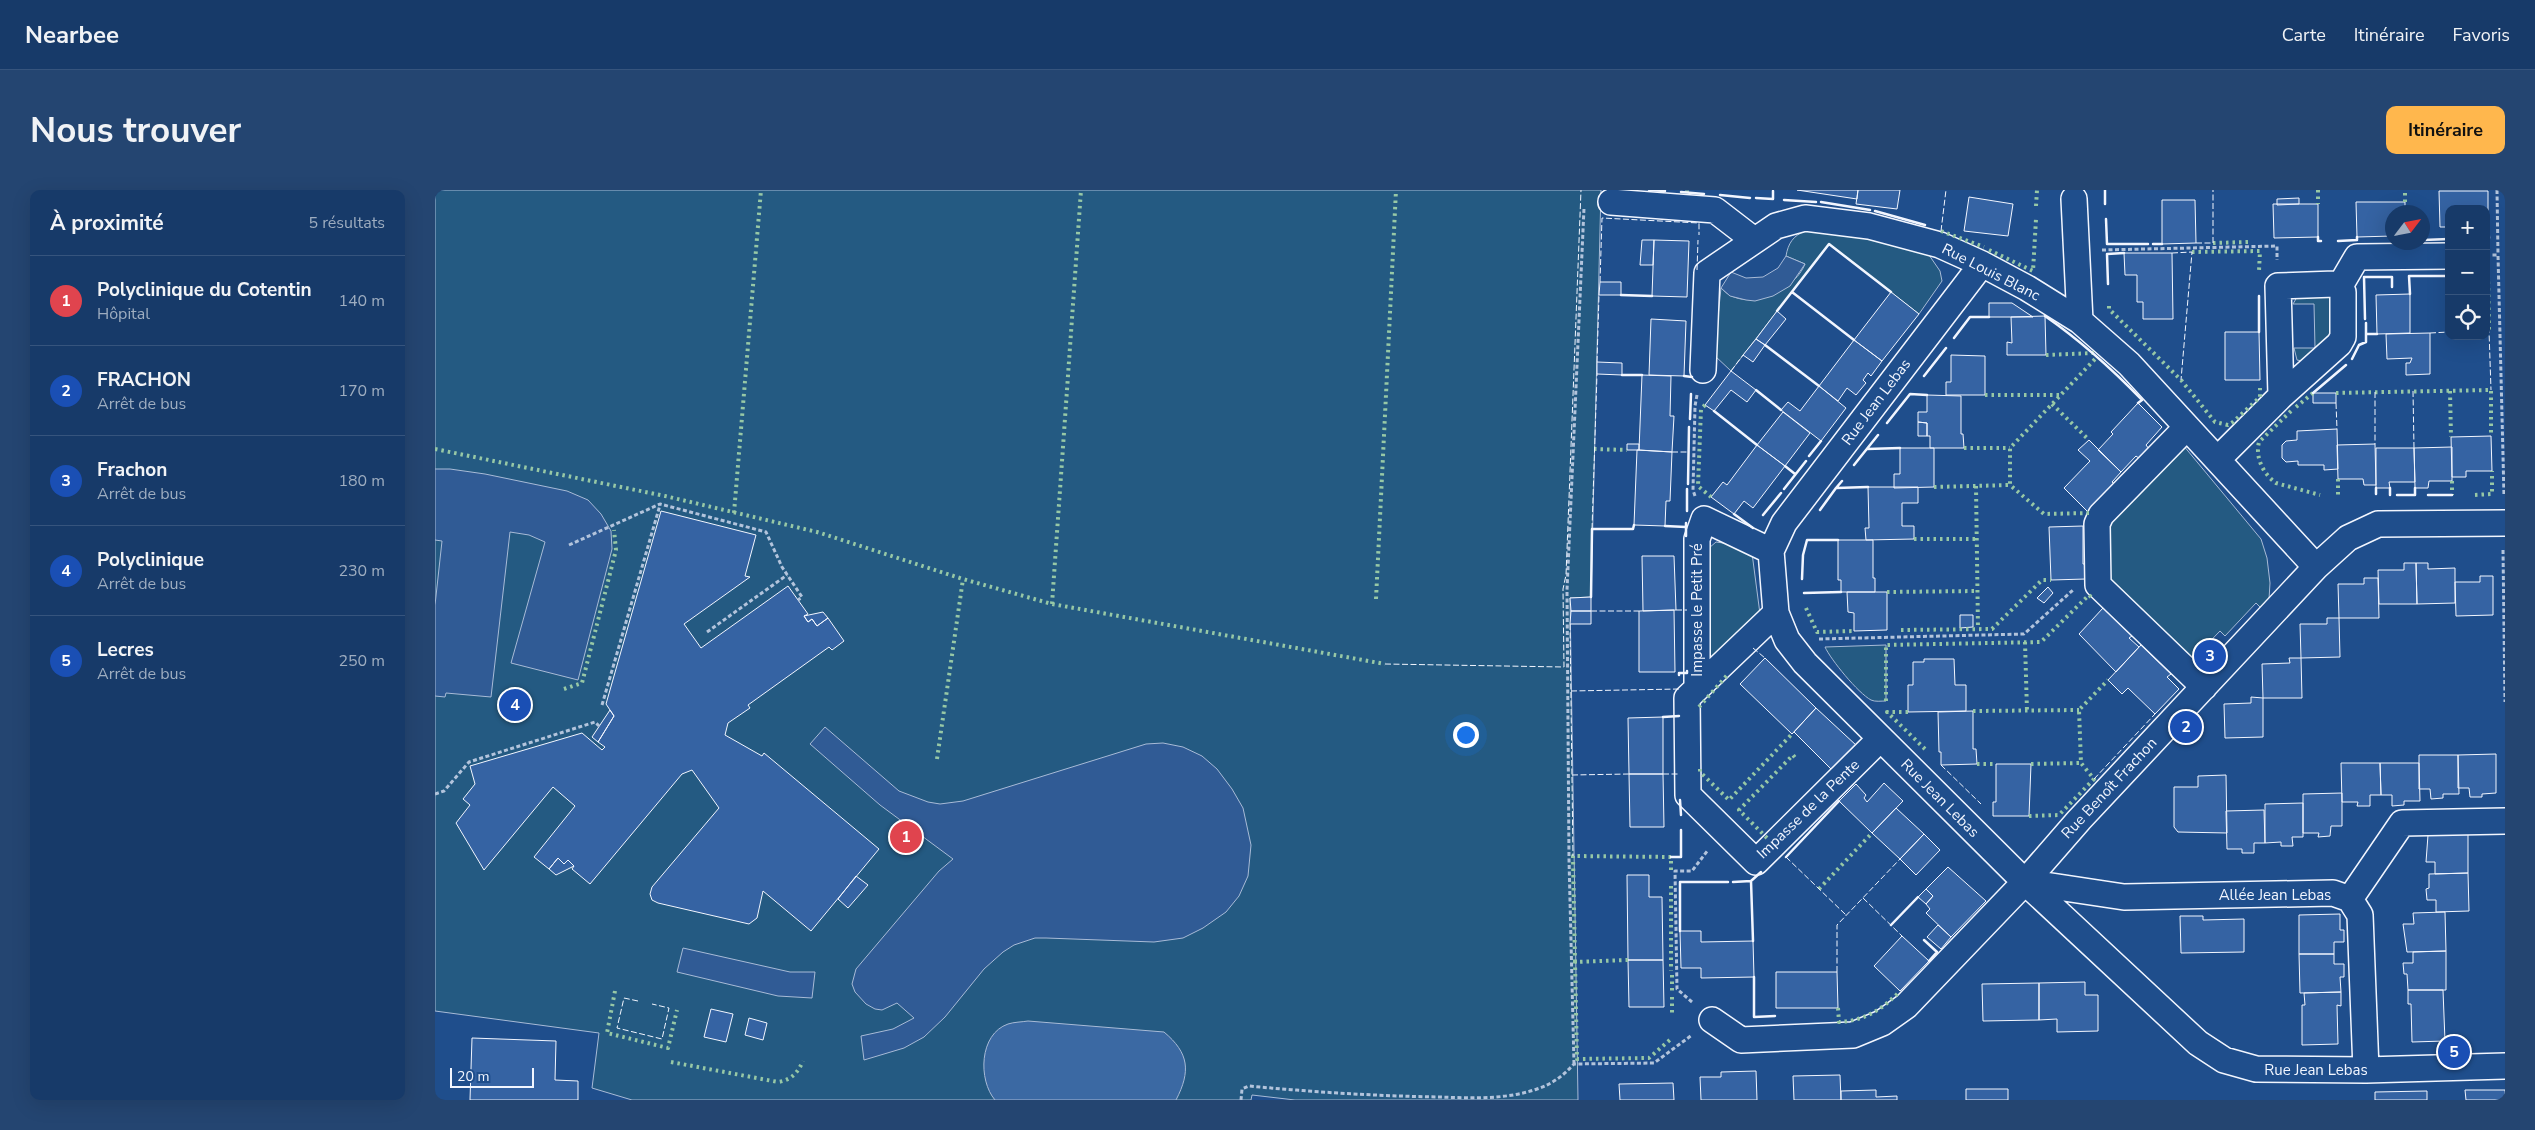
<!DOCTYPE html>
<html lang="fr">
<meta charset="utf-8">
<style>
:root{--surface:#173a69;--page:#244571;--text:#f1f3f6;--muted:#9eadc0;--line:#36547d;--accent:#ffb74d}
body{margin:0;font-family:"Nunito Sans",sans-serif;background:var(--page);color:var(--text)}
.controls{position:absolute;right:15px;top:15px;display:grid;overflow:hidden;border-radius:10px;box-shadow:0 5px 20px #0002}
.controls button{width:45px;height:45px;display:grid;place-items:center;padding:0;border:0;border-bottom:1px solid var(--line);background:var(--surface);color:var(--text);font:25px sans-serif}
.compass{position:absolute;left:1950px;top:15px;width:45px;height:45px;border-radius:50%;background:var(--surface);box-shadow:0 5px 20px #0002;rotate:58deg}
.scale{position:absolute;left:15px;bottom:12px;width:84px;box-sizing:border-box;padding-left:5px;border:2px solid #f2f6ff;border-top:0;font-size:14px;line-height:18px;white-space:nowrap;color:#f2f6ff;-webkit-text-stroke:4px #1f4e8c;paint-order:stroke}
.you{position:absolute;left:1030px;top:544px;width:18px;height:18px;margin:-12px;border:4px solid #fff;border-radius:50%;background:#1a73e8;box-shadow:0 0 0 8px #1a73e833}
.badge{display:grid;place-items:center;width:32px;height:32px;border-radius:50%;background:var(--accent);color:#fff;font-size:16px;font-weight:700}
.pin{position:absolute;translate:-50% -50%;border:2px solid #fff;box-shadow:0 1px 5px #0006}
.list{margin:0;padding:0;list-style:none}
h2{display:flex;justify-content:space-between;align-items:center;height:65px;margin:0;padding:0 20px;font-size:21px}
h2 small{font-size:16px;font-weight:400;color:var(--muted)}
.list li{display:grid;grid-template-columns:32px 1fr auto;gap:15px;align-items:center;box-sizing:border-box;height:90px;padding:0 20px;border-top:1px solid var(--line)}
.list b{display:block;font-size:19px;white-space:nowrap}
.list p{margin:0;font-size:16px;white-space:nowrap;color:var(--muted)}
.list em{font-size:16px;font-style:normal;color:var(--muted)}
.icon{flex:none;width:28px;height:28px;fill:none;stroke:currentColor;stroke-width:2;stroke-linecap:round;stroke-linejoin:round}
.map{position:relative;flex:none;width:2070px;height:910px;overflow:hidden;border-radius:10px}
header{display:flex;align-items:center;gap:30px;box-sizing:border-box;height:70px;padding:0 25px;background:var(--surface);border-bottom:1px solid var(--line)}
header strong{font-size:24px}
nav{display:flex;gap:28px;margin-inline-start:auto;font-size:18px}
.intro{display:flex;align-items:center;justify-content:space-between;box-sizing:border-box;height:120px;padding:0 30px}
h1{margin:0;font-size:35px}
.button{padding:12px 22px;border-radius:10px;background:var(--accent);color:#111;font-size:18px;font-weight:700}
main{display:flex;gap:30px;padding:0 30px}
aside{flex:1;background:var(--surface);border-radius:10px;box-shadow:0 5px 20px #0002}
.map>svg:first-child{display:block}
.green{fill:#245a82;stroke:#a8bbd7}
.parking{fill:#305b95;stroke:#a8bbd7}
.water{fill:#3b69a3;stroke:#a8bbd7}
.building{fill:#3563a3;stroke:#f2f6ff}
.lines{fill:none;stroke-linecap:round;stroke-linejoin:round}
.minor-casing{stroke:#f2f6ff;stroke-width:28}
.path{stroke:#b3c4dc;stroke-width:3;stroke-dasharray:4 2.5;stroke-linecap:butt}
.minor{stroke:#1f4e8c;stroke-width:25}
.hedge{stroke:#97c8a6;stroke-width:4;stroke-dasharray:2.5 4;stroke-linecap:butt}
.fence{stroke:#f2f6ff;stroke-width:1;stroke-dasharray:6 2.5;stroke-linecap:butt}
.wall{stroke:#f2f6ff;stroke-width:2.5}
.labels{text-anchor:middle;stroke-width:4;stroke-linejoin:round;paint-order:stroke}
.street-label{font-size:15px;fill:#f2f6ff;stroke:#1f4e8c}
</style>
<header>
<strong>Nearbee</strong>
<nav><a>Carte</a><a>Itinéraire</a><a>Favoris</a></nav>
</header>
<div class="intro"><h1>Nous trouver</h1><a class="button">Itinéraire</a></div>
<main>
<aside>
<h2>À proximité<small>5 résultats</small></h2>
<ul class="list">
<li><span class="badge" style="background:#e0444e">1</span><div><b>Polyclinique du Cotentin</b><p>Hôpital</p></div><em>140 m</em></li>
<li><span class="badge" style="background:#1a4fb4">2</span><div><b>FRACHON</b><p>Arrêt de bus</p></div><em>170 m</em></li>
<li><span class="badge" style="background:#1a4fb4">3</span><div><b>Frachon</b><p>Arrêt de bus</p></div><em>180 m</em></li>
<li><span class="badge" style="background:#1a4fb4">4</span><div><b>Polyclinique</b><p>Arrêt de bus</p></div><em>230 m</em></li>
<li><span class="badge" style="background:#1a4fb4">5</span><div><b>Lecres</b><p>Arrêt de bus</p></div><em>250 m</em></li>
</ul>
</aside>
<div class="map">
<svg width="2070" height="910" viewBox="0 0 2070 910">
<rect width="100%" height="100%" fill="#1f4e8c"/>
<path class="green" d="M0,0H1166L1156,407L1135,408L1143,910H860L817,905L816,910H197L157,898L164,843L0,821Z
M1371,41C1413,44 1454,52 1494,65L1505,81L1507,91L1484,124L1394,54L1296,181L1279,165L1286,98C1309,124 1359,102 1370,74L1351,66C1353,54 1358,45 1371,41Z
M1891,106L1896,109L1900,143L1867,171L1862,170L1859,158H1880L1879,114H1858L1862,107Z
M1748,255L1826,349L1832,368L1835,393L1834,409L1827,419L1821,413L1790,446L1785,441L1755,472L1678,396L1671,382L1672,335Z
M1281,352L1309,356L1317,363L1325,424L1274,471V358Z
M1451,455V511C1446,511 1440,512 1436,510C1423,503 1396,470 1390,457Z"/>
<path class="parking" d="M1351,66L1370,74L1355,96L1338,106L1320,111L1311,110L1295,106L1286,98L1296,82L1311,88L1328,87L1343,78Z
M0,279H15L50,284L132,301L153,310L166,324L176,341L177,359L143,490L76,473L110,352L94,345L75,342L56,507L11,503L10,507L0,506V415L7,351L0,350Z
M390,537L464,601L493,612L505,614L528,611L711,554L728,553L748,557L767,566L782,579L797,599L808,618L816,655L813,686L804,706L791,722L768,738L748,748L719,752L611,748H600L579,755L568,762L549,779L510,827L489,847L469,858L429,870L426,846L458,839L479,828L462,813L447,820L440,819L431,814L420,802L417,794L421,779L504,681L518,669L445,615L375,554Z
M248,758L355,782H380L377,808L343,806L242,782Z"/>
<path class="water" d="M593,831L729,842C754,863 756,881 741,910H560C543,890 544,844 573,834C579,832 587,832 593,831Z"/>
<path class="building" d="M1362,0H1423L1422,9Z
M1423,0H1465L1462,19L1421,14Z
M2004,1H2053V36H2051V19H2014V37H2005Z
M1534,7L1578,14L1573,46L1529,41Z
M1864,8V14L1842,15V9Z
M1727,10H1760L1761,53L1727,54Z
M1921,12H1970V22H1958V46L1922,47Z
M1838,14H1883V47L1839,48Z
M1207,50H1219L1218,75H1205Z
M1219,50L1254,51L1252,107L1217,106Z
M1689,63H1737L1738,129H1708V112H1702V85H1690Z
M1165,92H1186V105H1164Z
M1456,102L1484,124L1447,171L1419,150Z
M1975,104V143L1942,144L1941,105Z
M1554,113H1577L1598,127H1554Z
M1342,121L1351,129L1330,155L1321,149Z
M1610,126L1611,165H1572V152L1577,153L1576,127Z
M1216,129L1251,131L1249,186L1214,185Z
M1790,142H1824L1825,190H1790Z
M1995,143V184L1971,185V173H1975L1977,168L1952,169L1951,144Z
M1321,149L1330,155L1318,172L1308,165Z
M1419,150L1447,171L1436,186L1433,183L1428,190L1431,193L1421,205L1412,198L1403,211L1384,196Z
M1516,165L1550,166V205H1511V192H1516Z
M1162,172L1187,173V185L1162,184Z
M1296,181L1321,200L1312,212L1296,200L1279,221L1270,215Z
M1207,185L1236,186L1235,226H1239L1237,262L1204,260Z
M1384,196L1411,218L1386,251L1346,220L1353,212L1365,221Z
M1878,203H1901V213H1878Z
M1492,205L1526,206V244H1528L1529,258H1495V246H1492V233L1483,232V222H1492Z
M1703,213L1727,237L1711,255L1714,259L1705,269L1701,266L1686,282L1663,260L1678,244L1676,242Z
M1348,222L1375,243L1350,276L1322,255Z
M1483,232L1492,233V246H1483Z
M1902,239L1903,279L1889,280V275H1863V271L1851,272L1847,268V255L1851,251L1862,250V241Z
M2056,246L2057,281H2031V287H2017L2016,247Z
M1654,250L1686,282L1677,292L1681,295L1654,323L1629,298L1655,271L1643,260Z
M1192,254H1204V260H1192Z
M1940,254L1941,295H1929L1928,289H1903L1902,255Z
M1322,255L1350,276L1318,318L1309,311L1299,324L1276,307L1288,292L1292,295Z
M2017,257V291H1994L1993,298H1980L1979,258Z
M1465,258H1499V297L1459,298V284H1465Z
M1941,258H1979L1980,292H1954L1955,298H1941Z
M1202,260L1237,262L1235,311H1231L1230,336L1199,335Z
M1433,297H1483V313H1467V336H1479V349L1431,350L1430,338H1434Z
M226,321L321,345L310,386L315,387L249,434L266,458L353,396L373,424L369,426L373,432L377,429L382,436L393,428L409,451L397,460L394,457L313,515L315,518L293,533L290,545L327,566L329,563L444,659L376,741L328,701L322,728L314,734L223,713L217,710L215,704L217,697L284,618L257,580L247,584L155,694L137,679L139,676L133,670L129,674L123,668L114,679L99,667L140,616L118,597L49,680L21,633L35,615L28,609L40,594L35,576L147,543L167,560L170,557L163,552L179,526L171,514Z
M1648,336V374H1651V389L1616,390L1614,337Z
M1403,350H1438V388H1440V402H1406V390H1403Z
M1207,366H1239L1241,420L1208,421Z
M1969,373H1981L1982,414H1944L1943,380H1969Z
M1981,373H1993V379L2020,378V413L1982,414Z
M2045,386H2058V425L2021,426L2020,392H2045Z
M1929,388H1943L1944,428H1904L1903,394H1929Z
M1613,397L1618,403L1609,413L1602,408Z
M1412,402H1452V440L1419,441V423L1413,422Z
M1156,407V421H1136L1135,408Z
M1668,418L1697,446L1694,448L1704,457L1681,482L1644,444Z
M1239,420L1240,482H1204V421Z
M1136,421H1156V434H1135Z
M388,422L393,428L382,436L377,429L373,432L369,426Z
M1525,425H1538V437L1525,438Z
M1892,428H1904L1905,467L1866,468L1865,434H1892Z
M1706,455L1736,484L1732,487L1744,499L1720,524L1693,498L1687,504L1673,490Z
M1330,468L1381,518L1357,544L1305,494Z
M1854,468H1866L1867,508H1828L1827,474L1855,473Z
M1489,469H1519L1520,495H1531V521L1473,522V495H1478V472H1489Z
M1816,507L1828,508V547L1790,548L1789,514L1816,513Z
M1381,518L1422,556L1398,581L1359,542Z
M175,520L179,526L163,552L157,547Z
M1538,521V559H1541L1542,574L1506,575V562H1504L1503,522Z
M1228,527V584H1194L1193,528Z
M2061,564V603L2047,604V607H2035L2034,598H2023V565Z
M1984,565H2023L2024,604H2008V608L1996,609L1995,599H1984Z
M1906,573H1945L1946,605H1935V616H1922L1923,612H1907Z
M1945,573H1984L1985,611H1969V615L1957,616V605H1946Z
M1561,574H1596L1594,626H1558V612H1561Z
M1194,584H1228L1229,637H1195Z
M1791,585L1792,643L1743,642L1739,637V597H1763V586Z
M1449,593L1468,611L1437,643L1404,611L1421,594L1431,605L1429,608L1432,612Z
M1907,603V636H1896L1895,646L1883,647L1884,643H1868V604Z
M1868,613V647H1857L1858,656H1846V652L1830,653V614Z
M1461,618L1489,644L1465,669L1437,643Z
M1829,620L1830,653H1819V663H1807V659H1792L1791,621Z
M1489,644L1505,660L1481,685L1465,669Z
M2033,644V683L2000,684V672H1991L1993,645Z
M123,668L129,674L133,670L139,676L121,685L114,679Z
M1513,677L1551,711L1516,747L1491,723L1495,719L1491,714L1498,706L1491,699Z
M2033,683L2034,721L2001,722V710H1992L1991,699L1994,698V684Z
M1192,685H1214V707H1227L1228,770H1193Z
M421,686L433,695L413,718L403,709Z
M1491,699L1498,706L1491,714L1483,707Z
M2010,722L2011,761L1972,762L1968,734H1979L1978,723Z
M1905,724V740H1909V752H1899V764H1864V725Z
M1745,726H1768V730L1809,729V762L1746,763Z
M1503,735L1516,747L1506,759L1492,747Z
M1245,741H1266V752L1318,751L1319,787L1266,788V778H1246Z
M1467,746L1494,771L1465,801L1439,776Z
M2011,761V800H1973L1972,784H1969L1968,773H1978V762Z
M1864,764H1899V774H1909V787H1905L1906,802L1865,803Z
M1193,770H1228L1229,817H1194Z
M1341,782H1402L1403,818H1341Z
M1650,792V805H1663V841L1622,842V829L1604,830V793Z
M1604,793V830L1548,831L1547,794Z
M1973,800H2008L2010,851L1977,852L1976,814H1973Z
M1906,802V816L1902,815L1903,854L1867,855V815H1870L1869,803Z
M276,819L298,824L291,852L269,847Z
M314,828L332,833L328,850L310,845Z
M37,848L121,851L120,890L143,891V910H35Z
M1321,881L1322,910H1266L1265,887H1286V882Z
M1405,885L1406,910H1359L1358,886Z
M1238,893L1239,910H1185L1184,894Z
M1531,899H1573V910H1531Z
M1441,900V907L1462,906V910H1406V901Z
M2030,900H2070V910H2031Z
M1992,901V910H1940V902Z"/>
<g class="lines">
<defs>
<path id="minor" d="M1639,9L1645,131
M1176,12L1280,20L1319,50
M1547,74L1349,333L1336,361L1341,423L1352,450L1370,473L1590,692L1763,853L1789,870L1821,879L1931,880L2070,876
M1905,96L1922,67L2014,66
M1268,180L1272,83L1341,36L1370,28L1434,36L1505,55L1547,74L1592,98L1645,131L1694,174L1881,377
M1752,237L1666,325L1662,334L1663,395L1769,497
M1783,269L1846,206L1904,154L1908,147V102L1905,96L1900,94L1843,96L1846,206
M1341,423L1252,508L1253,605L1321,672L1445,549
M1262,496V349L1269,329L1336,361
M1590,692L1689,707L1898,703L1915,709L1925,725L1931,880
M1915,709L1967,633L2070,631
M1277,830L1306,850L1418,845L1447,833L1471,816L1590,692L1644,630L1881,377L1913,348L1943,334L2070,333"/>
</defs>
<use href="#minor" class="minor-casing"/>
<path class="path" d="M2062,0L2063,65
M1667,60L1842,56V70
M2051,65H2063L2069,306
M1260,306L1258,300L1260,216L1262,205
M134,355L225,314L331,342L347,377L367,407L363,410
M2068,360L2070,512
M272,442L352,385
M1384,449L1589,444L1638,400
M167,515L225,315
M0,604L9,601L34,572L160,532L164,536
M1257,812L1242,799L1240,681H1257L1273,660
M1139,874L1134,669L1132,400L1149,18
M806,910L807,899L814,896C877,902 940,906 1004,907C1036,908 1070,910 1102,899C1117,894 1128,886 1139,874L1219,873L1257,845"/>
<use href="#minor" class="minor"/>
<path class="hedge" d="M1883,0V14
M1252,3V0
M1970,12V0
M1601,16L1602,0
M1506,41L1549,57
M1778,53L1813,52
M1554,60L1598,81L1601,29
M1757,62L1825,61L1824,81
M2053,85L2054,140
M1674,116V119L1746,190L1780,232L1793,235L1798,232L1825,207V198
M1611,165L1659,163
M2015,201L2016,247
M1901,203L2056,200V246
M1550,205H1625
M1617,214L1654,250
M1270,215L1266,219L1263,296L1276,307
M1861,217L1878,203
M1856,221L1824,252C1820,267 1828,284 1841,293L1885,305
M1529,258H1575
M0,259L230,306L382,342L528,389L617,414L950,474
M1159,259L1192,260
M1903,289V305
M2017,291V305
M1541,296L1543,439
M1499,297L1575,295
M2040,305L2057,304V281
M299,323L326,0
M1654,323L1609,324L1575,295V258L1662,167
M1479,349H1541
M1452,402L1542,401
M941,409L961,0
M617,414L646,0
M1371,418L1382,442L1419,441
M1466,440L1557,439L1607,390H1616
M1590,452L1592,521
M1451,486V455L1606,452L1654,405L1657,408
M129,499L147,493L181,360L179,340
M1451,511V489
M1264,517L1294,483
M1538,521L1644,520
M1473,522H1452L1491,560
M502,569L528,389
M1542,574H1561
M1596,574L1646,573
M1265,579V582L1294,610L1357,544
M1594,626L1624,625L1659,589L1646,573L1644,520L1673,490
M1332,648L1304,620L1358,565L1362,570
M1236,696V781
M1384,699L1437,643
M1193,770L1140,772L1142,869L1214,868L1237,848
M1140,772L1138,666L1236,667V681
M1237,785V802
M180,801L172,843L233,858L242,820
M1237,807V823
M1403,818L1404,832C1429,831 1448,819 1465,801
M236,872L343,892C357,890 363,882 368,871"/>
<path class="fence" d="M1506,41L1511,0
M1761,53H1778V0
M1737,63L1757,62L1746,190
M1262,80L1263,50
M1165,92L1167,28L1264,33V45
M2051,140H2054L2056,200
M1995,143L2014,142
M1162,172L1164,105
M1296,181L1308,165
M1978,201L1979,258
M1940,202V254
M1901,213L1902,239
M1237,262H1254
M1157,339L1162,184
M1241,420H1252
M1156,421H1204
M1135,434L1138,666
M1318,458L1330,468
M950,474L1129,477L1128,399L1131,385L1146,0
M1136,501L1244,499
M1506,575L1546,614
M1228,584H1243
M1137,585L1194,584
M1659,589L1720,524
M1351,667L1411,725
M1428,708L1467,746
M1402,782V735L1465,669
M203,811L189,808L182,838L227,849L234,818L217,814"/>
<path class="wall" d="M1214,0L1230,1
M1670,0V14
M1246,2L1269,4
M1285,5L1315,8
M1321,8L1338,9V1
M1349,10L1381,12
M1386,12L1435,20
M1440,21L1490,35
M1671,29L1672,54H1713
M1883,47V51H1886
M2051,48H2054L2053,36
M1988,50L2014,49
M1903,51L1922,50V47
M1718,54H1727
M2051,85H2053
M1673,94L1672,64L1689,63
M1357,102L1419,150
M1975,104L1974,86H2014
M1186,105L1217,106
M1342,121L1394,54L1456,102
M1610,126C1646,151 1677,179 1707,210L1703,213
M1930,129L1929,87H1957V97
M1931,133V144H1942
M1824,142V106
M1519,148L1535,127H1554
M1330,155L1384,196
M1917,169L1924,155L1931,152V144
M1187,185H1207
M1249,186L1257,187
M1489,186L1511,158
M1321,200L1346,220
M1878,203L1911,175
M1279,221L1322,255
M1255,229L1256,204
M1452,233L1475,204L1492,205
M1432,259L1465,258
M1374,266L1386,251
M1419,275L1443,245
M1350,276L1360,284
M1253,294L1254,237
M1401,298L1407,291
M1941,298V304
M1955,298V305
M1349,299L1371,271
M1962,305H1980V298
M1993,305H2017
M1385,320L1401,298L1433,297
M1252,321V299
M1299,324L1318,338
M1328,325L1346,303
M1230,336L1251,337
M1251,346V333
M1367,389L1368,365L1372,350H1403
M1369,403L1406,402
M1156,407L1157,339H1198L1199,335
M1244,485V483H1252V481
M1228,527L1244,526
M1245,610L1246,625
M1236,667H1246V640
M1351,667L1404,611
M1316,691L1318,751
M1298,692L1316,691L1326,682
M1456,735L1483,707
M1245,741V692H1293
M1489,750L1502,762L1494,771
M1319,787V827L1340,826"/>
</g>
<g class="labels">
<g class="street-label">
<text transform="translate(1556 82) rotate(27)" y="5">Rue Louis Blanc</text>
<text transform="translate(1441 212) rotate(-53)" y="5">Rue Jean Lebas</text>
<text transform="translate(1262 420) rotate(-90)" y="5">Impasse le Petit Pré</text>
<text transform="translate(1674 598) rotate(-47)" y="5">Rue Benoît Frachon</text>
<text transform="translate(1505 608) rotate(45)" y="5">Rue Jean Lebas</text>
<text transform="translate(1373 619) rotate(-44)" y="5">Impasse de la Pente</text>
<text x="1840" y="710">Allée Jean Lebas</text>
<text x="1881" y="885">Rue Jean Lebas</text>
</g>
</g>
</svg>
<div class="controls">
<button>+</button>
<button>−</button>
<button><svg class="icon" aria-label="locate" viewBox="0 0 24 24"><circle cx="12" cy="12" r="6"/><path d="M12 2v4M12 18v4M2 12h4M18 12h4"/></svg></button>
</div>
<svg class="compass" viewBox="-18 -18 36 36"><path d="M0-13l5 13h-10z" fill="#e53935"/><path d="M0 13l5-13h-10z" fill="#9eadc0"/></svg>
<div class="scale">20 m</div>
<div class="you"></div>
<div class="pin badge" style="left:471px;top:647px;background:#e0444e">1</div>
<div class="pin badge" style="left:1751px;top:537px;background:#1a4fb4">2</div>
<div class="pin badge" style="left:1775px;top:466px;background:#1a4fb4">3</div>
<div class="pin badge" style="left:80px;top:515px;background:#1a4fb4">4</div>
<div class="pin badge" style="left:2019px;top:862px;background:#1a4fb4">5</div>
</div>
</main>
